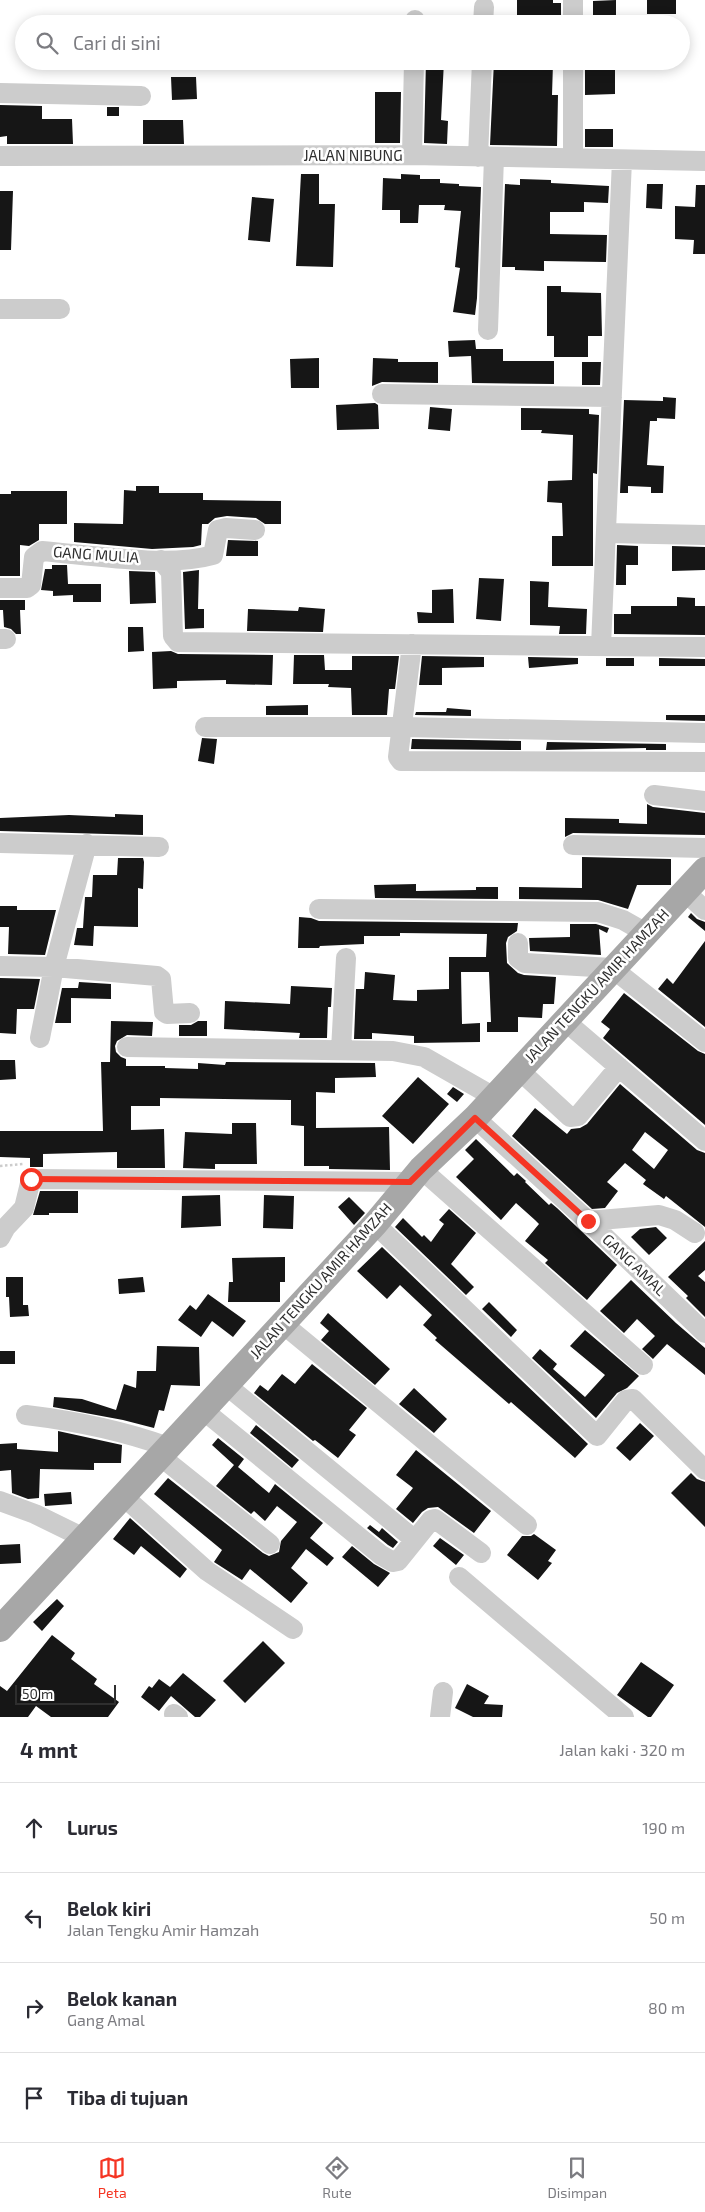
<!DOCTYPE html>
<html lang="id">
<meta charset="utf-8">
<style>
:root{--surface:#fff;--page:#f2f2f3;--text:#2b2b33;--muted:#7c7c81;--line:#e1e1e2;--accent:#f53523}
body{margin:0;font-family:"Exo 2",sans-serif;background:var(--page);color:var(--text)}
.scale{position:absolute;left:15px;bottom:12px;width:101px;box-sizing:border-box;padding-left:5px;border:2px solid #2f2f2f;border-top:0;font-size:14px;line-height:18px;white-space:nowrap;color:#2f2f2f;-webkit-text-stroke:4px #fff;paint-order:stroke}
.stop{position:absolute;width:15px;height:15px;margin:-11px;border:4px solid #f53523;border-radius:50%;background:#fff}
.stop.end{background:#f53523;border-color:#fff;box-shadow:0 1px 5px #0008}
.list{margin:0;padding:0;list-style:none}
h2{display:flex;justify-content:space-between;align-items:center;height:65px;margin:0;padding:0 20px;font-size:21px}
h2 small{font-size:16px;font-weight:400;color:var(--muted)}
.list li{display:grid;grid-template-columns:32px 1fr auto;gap:15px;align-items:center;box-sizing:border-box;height:90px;padding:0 20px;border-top:1px solid var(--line)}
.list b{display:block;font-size:19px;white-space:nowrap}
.list p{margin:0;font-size:16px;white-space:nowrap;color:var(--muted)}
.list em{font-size:16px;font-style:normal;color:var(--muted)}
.icon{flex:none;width:28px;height:28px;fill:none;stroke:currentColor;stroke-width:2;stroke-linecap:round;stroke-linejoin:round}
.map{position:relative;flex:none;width:705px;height:1717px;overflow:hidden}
.search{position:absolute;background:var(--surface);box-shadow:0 2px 12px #0003;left:15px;right:15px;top:15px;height:55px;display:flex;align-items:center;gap:12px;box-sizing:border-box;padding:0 18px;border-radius:28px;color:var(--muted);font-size:19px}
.sheet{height:425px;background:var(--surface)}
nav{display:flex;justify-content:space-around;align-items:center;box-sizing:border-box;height:70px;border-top:1px solid var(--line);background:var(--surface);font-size:14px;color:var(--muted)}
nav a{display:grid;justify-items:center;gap:2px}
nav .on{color:var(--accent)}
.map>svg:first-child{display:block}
.building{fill:#161616;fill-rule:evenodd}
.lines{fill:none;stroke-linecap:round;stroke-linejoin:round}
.path{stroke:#ccc;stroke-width:2.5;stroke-dasharray:2.5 2.5;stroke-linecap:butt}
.minor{stroke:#ccc;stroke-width:20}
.major{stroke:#a7a7a7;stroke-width:26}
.route{stroke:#f53523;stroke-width:6}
.labels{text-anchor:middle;stroke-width:5;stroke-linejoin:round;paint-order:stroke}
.street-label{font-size:15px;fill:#2f2f2f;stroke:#fff}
</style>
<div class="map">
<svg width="705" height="1717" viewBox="0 0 705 1717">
<rect width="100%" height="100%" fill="#fff"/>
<path class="building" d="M517,0H553V3H561V21L539,22V18L517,19Z
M616,0V24H593V1Z
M647,0H676V14H647Z
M426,61H444L441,120L448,121L447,144L424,143Z
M494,61L553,63L552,95H558L557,146L490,145Z
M592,61H615V94L585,95V67H592Z
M171,77H196L197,99L172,100Z
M375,92H401L400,143H375Z
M0,105L42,106V119H72L73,144H7V136L0,137Z
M107,107H119V116H107Z
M143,120H183L184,144H143Z
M585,129H613V147H585Z
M301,174H319V204H335L333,267L296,266Z
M401,174L420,175V179H440V183L459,184V186L481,187L477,298L475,315L453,312L460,268L455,267L461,211L444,210L445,205H419L418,223H400V210H382L383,178L401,179Z
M520,179L551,180V183L609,186L608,203L584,202V212H550V234L607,235L606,262L544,261V271L515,270V267H502L505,184L520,185Z
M647,184H663L662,209L646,208Z
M696,185H705V254H693L694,240L675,239V206L695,207Z
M0,191H13L11,250H0Z
M252,197L274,199L270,242L248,240Z
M547,286H561V292L601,293L602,336H588V357H554V336H547Z
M475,340L476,349H503V361H554V384L472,383L471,356L449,357L448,341Z
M319,358V388H291L290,359Z
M373,358L398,359V362H438V383L382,382L372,386Z
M582,362H601L600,385H582Z
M663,397L676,398L675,419L657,418V421H650L647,465L664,466L663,493H651V487L628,486V493H620L624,400L663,401Z
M375,403L378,405L379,429L337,430L336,405Z
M430,407L452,409L450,431L428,429Z
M521,408L589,409V414L599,415L597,474L593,473V566H552V536H563L562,503L547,502L548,481L572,480L573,435L541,433L542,430H521Z
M136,486H159V493H203V500L281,501V524H265L256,518L227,516L215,518L208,524H202L201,545L193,547L152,549L74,542V523L123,524L124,490L136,491Z
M11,491H67V524H39V540L29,546L20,545V576H0V494H11Z
M228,540L258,541V556H226Z
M617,545L638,546V565H626V585H616Z
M672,546L705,547V570L672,571Z
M52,565H67L68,584H101V602H73V595L53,596V591L41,590L45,569H52Z
M199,570L198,609H204V628L185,629L183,572Z
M129,571L155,572L156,603L130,604Z
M479,578L504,579L501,621L476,619Z
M530,581L549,582L548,607L587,609L586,634H559L560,626L530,625Z
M453,589L454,623H418L417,612L432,613V590Z
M677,597L695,598V606H705V635L614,634V614H631V606H677Z
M0,600H25V610H20L21,634H16L11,629L4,627L3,610H0Z
M299,607L325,609L323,632L247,631L248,609L298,611Z
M128,627H143L144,651L128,652Z
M171,651L178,654L273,655L272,685L226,684V680L177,681V688L153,689L152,652Z
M294,655H324L325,670H352V656H399L395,689H389L387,715H352L351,688L328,687L329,684H293Z
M422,656L484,657V667L442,668V685H419Z
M528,657L578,658V664L529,668Z
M606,658H634V666H606Z
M659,658L705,659V666H659Z
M308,705V715H266V706Z
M447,708L471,710V716L415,715L416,712H446Z
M666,715H705V721L666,720Z
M202,738L217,739L214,764L198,761Z
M412,739L521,741V750L411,749Z
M547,742L666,744V750H646V748L546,750Z
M647,804L653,807L705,813V835L573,833L565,837V818L619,819V823L647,824Z
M115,814L143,815V835L0,831V818L69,815L115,817Z
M582,857L671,859V885H637L628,909L598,900L519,899V887L582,888Z
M118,858H143L144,862L143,889L138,888V927L94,926L93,946L74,945L77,928H83L85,897H92L93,875H117Z
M416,884V891L476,890V887H498V899L375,898L374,885Z
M0,906H17V910H56L45,955L8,954L9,927H0Z
M691,913L697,919L705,922V931L688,917Z
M299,917L311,918L319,921L518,923L517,931L508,937L506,943L507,963L518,973L524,975L556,977L554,1004H543L542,1018L518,1017V1032H487V1022H491L489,972H461L462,1024L480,1023V1042L414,1043V1036L372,1033V1039H354L356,989H364L365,972L395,975L393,1000L417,1001V990L449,989V957H486L487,934L400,933V936H364V944L320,946L319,948H298Z
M570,924H596L609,928L607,933L599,929L601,955L530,951L529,938L570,937Z
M705,941V1027L658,989L667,978L673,984Z
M0,978L40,979L34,1009H17L16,1034L0,1033Z
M79,982L111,984V999L71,998V1023H55L62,988H78Z
M291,986L332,988L331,1007H328L327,1038H299L300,1033L224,1029L225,1001L290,1004Z
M624,993L698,1051L705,1054V1125L603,1038L610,1029L601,1022Z
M111,1021L153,1022L152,1036L127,1035L117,1041L115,1046L116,1052L121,1057L126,1059V1066H165V1068L198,1069V1063L225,1065L226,1062L375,1063L376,1077L335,1078V1093L316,1092V1128L389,1127L390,1170L329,1169V1166H304V1126L291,1125V1100L160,1098V1106H131V1130L164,1129L165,1168H117V1152L43,1154V1167H30V1158L0,1157V1131H103L101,1062H110Z
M198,1021H207V1036H179V1025H191Z
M0,1060H15L16,1079L0,1080Z
M418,1077L449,1104L413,1144L382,1116Z
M620,1084L697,1150L705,1153V1227L666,1196L664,1199L643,1184L646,1180L625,1163L607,1182L618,1191L605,1208L592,1209L512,1136L535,1108L567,1134L571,1129L580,1128L587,1124ZM645,1132L668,1150L654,1169L632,1150Z
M453,1087L464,1094L457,1102L447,1094Z
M232,1123H256L257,1164H215V1169L183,1168L185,1132L232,1134Z
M476,1139L514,1176L517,1173L526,1181L525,1182L549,1205L551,1203L557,1208L617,1265L587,1300L545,1263L548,1260L525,1241L539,1224L535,1220L516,1203L501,1220L456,1177L474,1159L465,1150Z
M40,1191H78V1213H49V1215H33Z
M220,1195L221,1226L181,1228L182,1196Z
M264,1195L294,1196L293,1229L263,1228Z
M349,1197L365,1213L354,1225L338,1207Z
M449,1209L476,1233L451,1264L474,1287L466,1295L395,1227L403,1218L422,1237L424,1235L431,1242L444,1224L439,1220Z
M656,1227L667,1238L649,1255L631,1237L640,1229Z
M705,1241V1270L698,1276L705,1282V1317L686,1298L688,1296L668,1277Z
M382,1247L588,1444L575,1458L511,1402L509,1404L435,1340L437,1338L423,1325L432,1315L400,1285L387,1299L357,1271Z
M285,1257V1282H280V1302H228L229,1282H233L232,1258Z
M6,1277H23V1305H28L29,1316L10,1317L9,1297H6Z
M143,1277L145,1292L119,1294L118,1279Z
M631,1280L676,1323L705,1348V1375L667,1344L653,1359L642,1349L655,1336L637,1319L624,1333L600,1311Z
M208,1294L246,1321L233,1337L212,1321L201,1337L178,1320L190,1305L196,1310Z
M489,1302L517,1330L511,1337L482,1309Z
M328,1313L390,1369L375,1385L321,1340L329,1331L320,1323Z
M585,1330L639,1376L627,1388L617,1393L596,1418L532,1358L540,1349L557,1364L553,1369L585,1397L605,1375L570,1346Z
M157,1346L199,1347L200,1386L171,1385L164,1411L159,1410L154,1428L123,1420L53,1407L54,1397L82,1399L116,1410L124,1384L136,1388L137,1371H156Z
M0,1351H15V1364H0Z
M312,1364L367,1408L349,1430L356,1435L338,1458L315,1440L313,1441L254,1393L260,1385L268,1391L282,1374L295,1384Z
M414,1388L447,1419L434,1433L399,1404Z
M640,1423L654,1436L630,1461L616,1448Z
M256,1425L299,1460L292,1468L250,1433Z
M58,1431L122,1445L121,1463H94V1470L40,1469L39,1498L28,1499L12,1493L11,1470L0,1471V1444L17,1443V1449L58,1452Z
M218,1438L244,1459L238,1467L269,1493L275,1484L323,1523L310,1538L334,1558L327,1566L306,1549L291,1568L308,1583L291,1603L250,1569L242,1580L214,1562L222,1550L154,1494L168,1478L263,1553L269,1556L279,1552L281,1541L297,1522L277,1506L265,1521L254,1511L251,1514L216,1486L234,1465L212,1445Z
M416,1450L491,1511L474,1533L438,1507L428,1508L422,1512L413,1523L396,1509L413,1488L396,1475Z
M691,1473L697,1479L705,1482V1527L671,1493Z
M71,1492L72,1504L45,1506L44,1494Z
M130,1518L187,1569L180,1578L141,1546L134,1555L113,1539Z
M370,1525L379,1532L382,1528L398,1542L393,1548L388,1545L367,1528Z
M534,1534L556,1550L548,1561L552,1563L538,1580L507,1555L522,1536H531Z
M440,1538L464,1555L456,1565L433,1546Z
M20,1544L21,1563L0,1564V1545Z
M352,1546L374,1564L390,1573L378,1587L342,1557Z
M57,1599L64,1606L42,1631L33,1622Z
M52,1635L75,1653L71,1659L97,1679L94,1684L119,1702L108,1717H51L36,1706L28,1717H0V1686L7,1691Z
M263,1641L285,1663L245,1703L223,1681Z
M641,1662L674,1685L651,1717H648L617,1695Z
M183,1673L216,1700L200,1717H195L171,1696L159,1711L141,1697L149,1686L152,1688L159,1679L170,1687Z
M467,1684L489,1696L484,1704L503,1705L502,1717H473L455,1708Z"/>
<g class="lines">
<path class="path" d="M0,1166L23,1164"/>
<path class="minor" d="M573,0V24
M415,24V20
M483,24L484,7
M573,61V159
M0,93L141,96
M412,155L414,61
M0,156L412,155L705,161
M478,157L482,61
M0,309H60
M488,330L494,157
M382,394L612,397
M606,533L705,535
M161,560L171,572L173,636L178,642L705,647
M0,588H27L31,585L34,557L42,551C90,555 168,568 213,555L218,530L226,528L255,530
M0,639H6
M412,644L398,757L401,761L705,762
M601,646L622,160
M205,727H402L705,733
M654,795L705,801
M0,843L159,847
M573,845L705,848
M685,892L705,910
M319,909L598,912L623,920L646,933
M518,943V958L525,963L612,968L705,1042
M0,966L54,967L157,976L161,979L164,1012L167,1014L190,1013
M565,1021L705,1141
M40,1038L54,967L87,844
M127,1047L393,1051L424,1057L494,1097
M341,1050L346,958
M519,1070L570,1117L578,1116L619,1067
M475,1118L588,1221L705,1333
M421,1169L643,1365
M588,1221L659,1215L675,1220L695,1233
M375,1224L597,1436L626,1400L633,1399L705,1470
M0,1238L6,1227L24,1208L31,1179L410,1182
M283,1324L527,1525
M226,1385L415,1540
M203,1410L381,1555L393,1562L398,1561L431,1520L435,1519L481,1553
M26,1415C76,1421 121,1430 168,1447
M160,1456L270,1544
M123,1496L207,1571L293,1629
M0,1501L35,1514L84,1538
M459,1577L624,1717
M174,1714L178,1717
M440,1717L443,1692"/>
<path class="major" d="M0,1629L375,1224L421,1169L475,1118L705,870"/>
</g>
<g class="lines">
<path class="route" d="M31,1179L410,1182L475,1118L588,1221"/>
</g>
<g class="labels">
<g class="street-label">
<text x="353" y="161">JALAN NIBUNG</text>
<text transform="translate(96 555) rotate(4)" y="5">GANG MULIA</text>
<text transform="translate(597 986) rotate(-47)" y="5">JALAN TENGKU AMIR HAMZAH</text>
<text transform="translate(634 1265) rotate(44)" y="5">GANG AMAL</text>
<text transform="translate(321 1281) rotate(-48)" y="5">JALAN TENGKU AMIR HAMZAH</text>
</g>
</g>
</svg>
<div class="scale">50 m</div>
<div class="stop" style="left:31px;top:1179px"></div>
<div class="stop end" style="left:588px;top:1221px"></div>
<div class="search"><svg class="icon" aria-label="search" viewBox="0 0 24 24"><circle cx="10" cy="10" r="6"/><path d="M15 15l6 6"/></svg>Cari di sini</div>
</div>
<section class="sheet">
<h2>4 mnt<small>Jalan kaki · 320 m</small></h2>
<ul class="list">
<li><svg class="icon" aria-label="ahead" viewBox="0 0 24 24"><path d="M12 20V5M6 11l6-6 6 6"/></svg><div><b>Lurus</b></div><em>190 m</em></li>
<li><svg class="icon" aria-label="left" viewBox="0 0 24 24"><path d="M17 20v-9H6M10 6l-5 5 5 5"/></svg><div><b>Belok kiri</b><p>Jalan Tengku Amir Hamzah</p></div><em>50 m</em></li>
<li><svg class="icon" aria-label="right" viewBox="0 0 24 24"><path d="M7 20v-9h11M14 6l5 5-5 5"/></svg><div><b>Belok kanan</b><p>Gang Amal</p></div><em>80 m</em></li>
<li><svg class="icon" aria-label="arrive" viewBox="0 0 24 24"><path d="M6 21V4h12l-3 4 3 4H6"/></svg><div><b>Tiba di tujuan</b></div></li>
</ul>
</section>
<nav>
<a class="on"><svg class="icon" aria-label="map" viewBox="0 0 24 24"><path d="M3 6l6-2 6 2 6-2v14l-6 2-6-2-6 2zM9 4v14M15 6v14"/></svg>Peta</a>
<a><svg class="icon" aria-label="directions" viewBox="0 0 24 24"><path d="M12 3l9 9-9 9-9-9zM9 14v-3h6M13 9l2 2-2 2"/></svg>Rute</a>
<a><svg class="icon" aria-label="saved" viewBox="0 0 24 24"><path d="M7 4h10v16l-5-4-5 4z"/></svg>Disimpan</a>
</nav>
